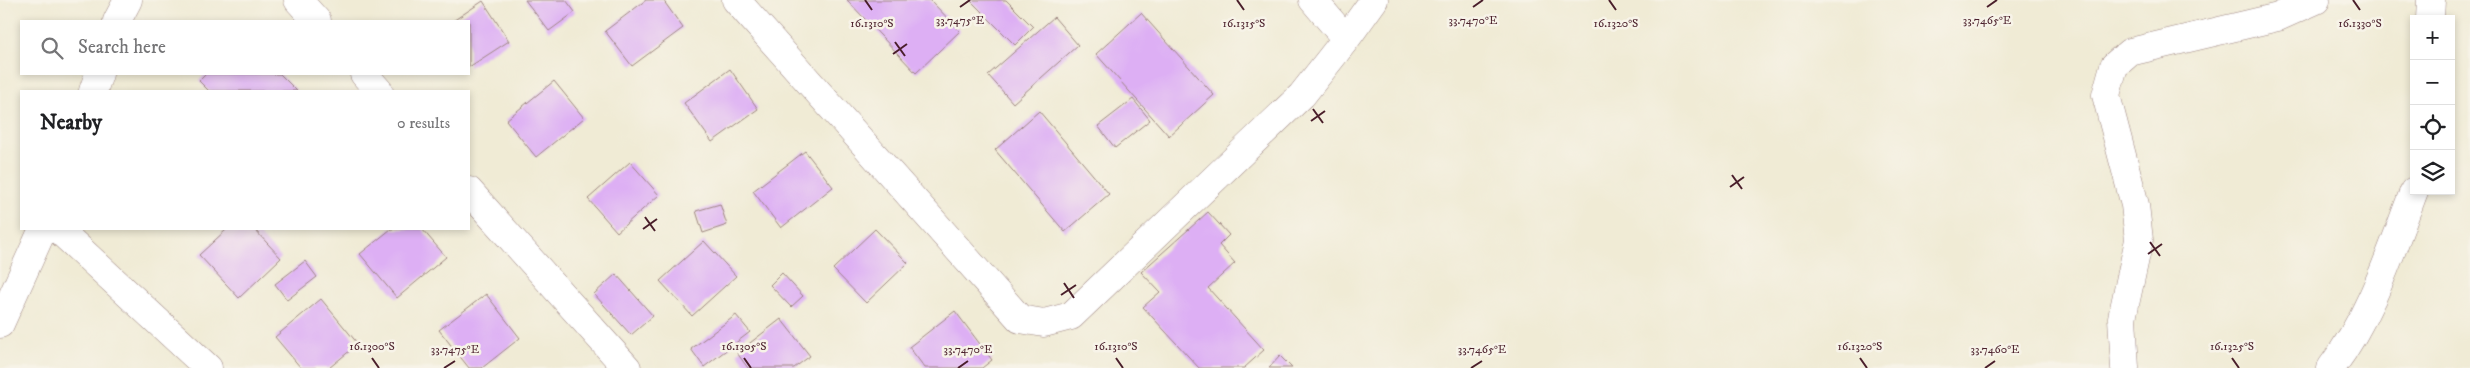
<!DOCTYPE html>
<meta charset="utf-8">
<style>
:root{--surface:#fff;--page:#f6f6f6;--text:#202124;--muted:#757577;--line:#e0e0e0}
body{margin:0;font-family:"IM FELL DW Pica",serif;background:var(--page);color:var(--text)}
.controls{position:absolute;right:15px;top:15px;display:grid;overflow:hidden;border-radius:0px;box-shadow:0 2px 8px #0003}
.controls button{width:45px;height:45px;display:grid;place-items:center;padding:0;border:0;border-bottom:1px solid var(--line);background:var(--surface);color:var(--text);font:25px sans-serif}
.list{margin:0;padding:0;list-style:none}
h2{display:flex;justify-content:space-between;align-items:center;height:65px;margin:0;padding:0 20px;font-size:21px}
h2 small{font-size:16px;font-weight:400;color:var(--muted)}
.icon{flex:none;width:28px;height:28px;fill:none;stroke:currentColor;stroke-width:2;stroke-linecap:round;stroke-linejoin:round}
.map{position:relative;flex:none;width:2470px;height:368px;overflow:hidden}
.search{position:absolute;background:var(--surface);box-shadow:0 2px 8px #0003;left:20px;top:20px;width:450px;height:55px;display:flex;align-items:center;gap:12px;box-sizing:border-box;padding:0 18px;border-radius:0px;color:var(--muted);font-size:19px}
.panel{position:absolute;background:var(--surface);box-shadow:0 2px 8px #0003;left:20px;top:90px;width:450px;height:140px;border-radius:0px}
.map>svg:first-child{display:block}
.building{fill:#ddaff4}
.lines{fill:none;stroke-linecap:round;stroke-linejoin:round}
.minor-casing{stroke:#9d8580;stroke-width:29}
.minor{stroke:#fff;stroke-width:28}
.ticks{fill:none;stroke:#4a1f2b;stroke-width:2}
.ticks-label{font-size:12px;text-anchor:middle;fill:#4a1f2b;stroke:#f7f3e8;stroke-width:5;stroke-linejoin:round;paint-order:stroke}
</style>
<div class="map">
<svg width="2470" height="368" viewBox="0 0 2470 368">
<rect width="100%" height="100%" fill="#f7f3e8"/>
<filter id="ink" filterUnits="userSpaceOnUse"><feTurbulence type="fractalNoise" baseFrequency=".02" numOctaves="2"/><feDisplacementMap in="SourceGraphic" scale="10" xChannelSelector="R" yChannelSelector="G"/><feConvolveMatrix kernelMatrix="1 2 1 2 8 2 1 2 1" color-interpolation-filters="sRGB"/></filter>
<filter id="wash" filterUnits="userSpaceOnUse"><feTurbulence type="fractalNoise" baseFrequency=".0096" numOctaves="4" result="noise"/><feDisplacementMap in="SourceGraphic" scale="20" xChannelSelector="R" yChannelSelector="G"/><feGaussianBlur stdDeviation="1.12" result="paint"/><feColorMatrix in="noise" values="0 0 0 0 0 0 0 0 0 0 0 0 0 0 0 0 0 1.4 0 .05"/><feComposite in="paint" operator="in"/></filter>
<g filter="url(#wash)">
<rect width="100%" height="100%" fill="#f0ebd5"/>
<g id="blocks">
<path class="building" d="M525,0H566L575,12L549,31Z
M646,0H663L683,28L632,66L605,31Z
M847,0H930L960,31L916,73Z
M970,0H1006L1033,27L1015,45Z
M483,1L509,41L469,67V21H453Z
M1141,13L1214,95L1169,136L1096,54Z
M1054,17L1078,45L1013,103L988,75Z
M730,69L758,109L712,142L684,103Z
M206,74H280L297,91H209L199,81Z
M554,81L584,118L536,157L506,120Z
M1133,99L1150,120L1115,148L1098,126Z
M1039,111L1109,194L1065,232L995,150Z
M805,151L833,187L781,228L753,191Z
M630,162L659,195L617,232L588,199Z
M720,204L727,225L703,233L696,211Z
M1208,212L1229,235L1219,245L1235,263L1208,288L1264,350L1244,368H1199L1143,307L1160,292L1141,272Z
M227,229H254L281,258L239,298L199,255Z
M391,229H422L446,257L397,298L360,254Z
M875,229L908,263L866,303L833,269Z
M704,241L736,276L692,316L660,281Z
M305,261L317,277L287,300L275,284Z
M782,273L803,296L791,307L770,285Z
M616,274L653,316L631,335L594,294Z
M486,294L520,338L482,368H469L439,330Z
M321,299L358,344L329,368H301L275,337Z
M955,311L992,360L982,368H925L909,347Z
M736,315L750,332L704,367L691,349Z
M781,319L810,356L794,368H748L737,353Z
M1280,356L1292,368H1269Z"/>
</g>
</g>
<g filter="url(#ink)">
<use href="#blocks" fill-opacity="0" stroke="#9d8580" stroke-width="1"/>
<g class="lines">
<defs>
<path id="minor" d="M298,0L317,21
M736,0L1020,319L1044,323L1071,316L1302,95L1346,39L1374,0
M1313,0L1346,39
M2430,19L2431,0
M117,21L128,0
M364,74L379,91
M93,91L99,74
M469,191L627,368
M58,229L208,368
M0,324L43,229
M2125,368L2122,318L2139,240L2135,205L2106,95L2114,66L2130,52L2278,17L2316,0
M2331,368C2371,316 2391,251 2414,191"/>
</defs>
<use href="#minor" class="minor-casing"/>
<use href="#minor" class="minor"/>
</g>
</g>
<path class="ticks" d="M865,0L872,10M1237,0L1244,10M1609,0L1616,10M2353,0L2360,10M960,7L970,0M1473,7L1483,0M1987,7L1997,0M895,42L905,56M893,54L907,44M1313,109L1323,123M1311,121L1325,111M1732,175L1742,189M1730,187L1744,177M645,217L655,231M643,229L657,219M2150,242L2160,256M2148,254L2162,244M1064,283L1074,298M1061,295L1076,285M372,358L379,368M744,358L751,368M1116,358L1123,368M1860,358L1867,368M2232,358L2239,368M444,368L455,361M958,368L968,361M1471,368L1482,361M1985,368L1995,361"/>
<g class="ticks-label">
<text x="1473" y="24">33.7470°E</text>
<text x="960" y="24">33.7475°E</text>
<text x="1987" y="24">33.7465°E</text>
<text x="1616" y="27">16.1320°S</text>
<text x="2360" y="27">16.1330°S</text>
<text x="872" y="27">16.1310°S</text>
<text x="1244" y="27">16.1315°S</text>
<text x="372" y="350">16.1300°S</text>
<text x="744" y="350">16.1305°S</text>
<text x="1116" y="350">16.1310°S</text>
<text x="1860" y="350">16.1320°S</text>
<text x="2232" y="350">16.1325°S</text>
<text x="455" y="353">33.7475°E</text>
<text x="968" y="353">33.7470°E</text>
<text x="1482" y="353">33.7465°E</text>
<text x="1995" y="353">33.7460°E</text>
</g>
</svg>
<div class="controls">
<button>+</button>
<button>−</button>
<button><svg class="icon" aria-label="locate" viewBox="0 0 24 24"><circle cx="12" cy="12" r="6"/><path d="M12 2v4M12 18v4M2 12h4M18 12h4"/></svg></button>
<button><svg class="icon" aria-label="layers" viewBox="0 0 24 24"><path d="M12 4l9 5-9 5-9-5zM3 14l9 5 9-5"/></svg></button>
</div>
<div class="search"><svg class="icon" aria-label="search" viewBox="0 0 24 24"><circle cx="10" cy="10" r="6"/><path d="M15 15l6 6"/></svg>Search here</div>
<section class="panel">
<h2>Nearby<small>0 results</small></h2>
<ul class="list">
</ul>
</section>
</div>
